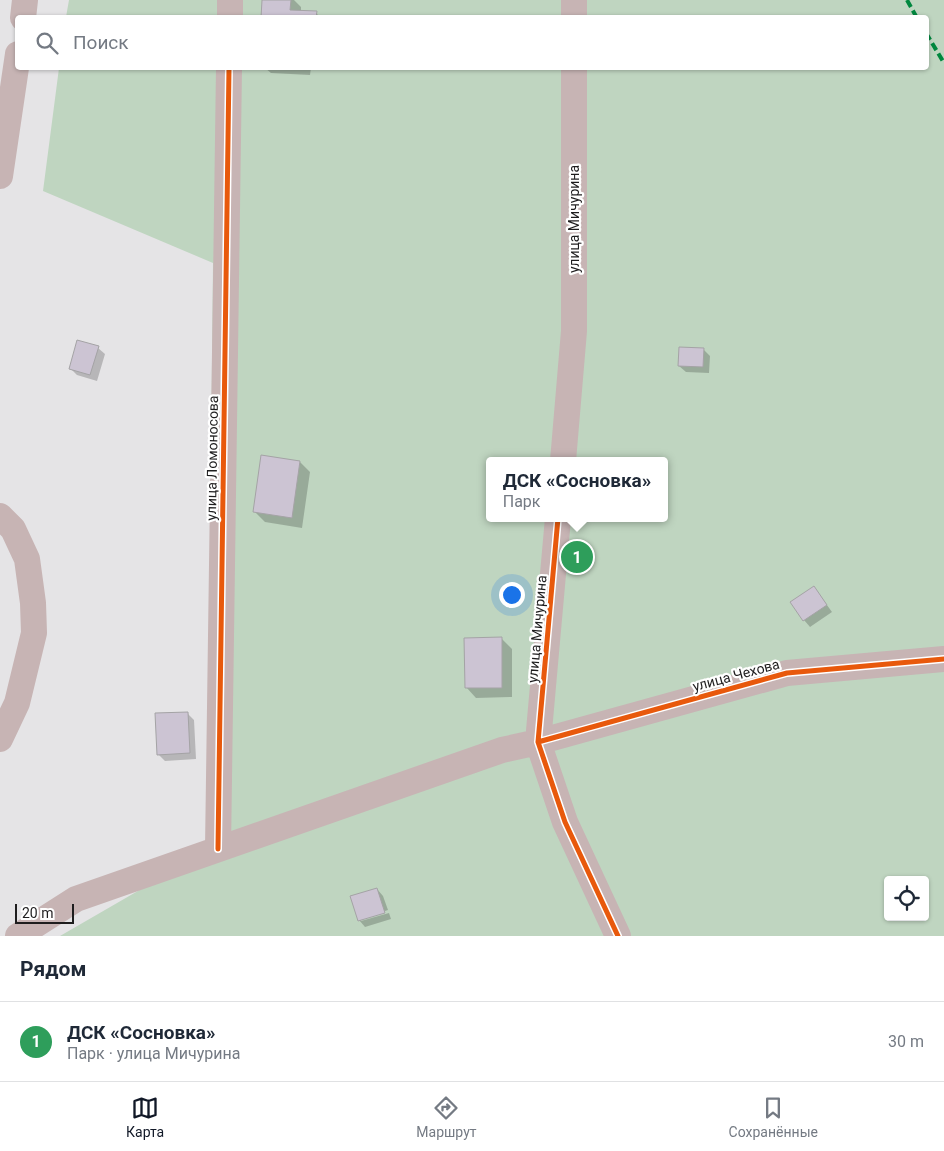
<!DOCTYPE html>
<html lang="ru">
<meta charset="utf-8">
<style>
:root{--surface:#fff;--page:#f2f2f3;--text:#1f2937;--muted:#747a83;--line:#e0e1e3;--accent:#111827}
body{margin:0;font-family:Roboto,sans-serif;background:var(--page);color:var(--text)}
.controls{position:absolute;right:15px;bottom:15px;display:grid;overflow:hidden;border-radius:5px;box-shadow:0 1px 4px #0004}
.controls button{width:45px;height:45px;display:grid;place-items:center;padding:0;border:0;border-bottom:1px solid var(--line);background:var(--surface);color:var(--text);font:25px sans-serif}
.scale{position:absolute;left:15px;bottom:12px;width:59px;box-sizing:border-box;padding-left:5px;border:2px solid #1e1d1e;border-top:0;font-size:14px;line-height:18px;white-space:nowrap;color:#1e1d1e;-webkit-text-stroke:4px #fff;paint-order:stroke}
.you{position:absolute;left:511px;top:594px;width:18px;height:18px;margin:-12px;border:4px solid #fff;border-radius:50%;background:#1a73e8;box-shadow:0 0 0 8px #1a73e833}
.badge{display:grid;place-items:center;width:32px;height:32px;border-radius:50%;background:var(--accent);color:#fff;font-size:16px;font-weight:700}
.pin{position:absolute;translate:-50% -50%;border:2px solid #fff;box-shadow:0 1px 5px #0006}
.popup{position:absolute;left:486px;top:457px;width:182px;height:65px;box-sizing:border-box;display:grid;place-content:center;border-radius:5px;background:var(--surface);filter:drop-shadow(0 1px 4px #0005);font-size:16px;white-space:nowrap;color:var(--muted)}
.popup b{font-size:19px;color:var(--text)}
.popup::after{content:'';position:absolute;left:50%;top:100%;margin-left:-10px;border:10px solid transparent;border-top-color:var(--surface)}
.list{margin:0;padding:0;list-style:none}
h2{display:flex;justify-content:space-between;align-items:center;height:65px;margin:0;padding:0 20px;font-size:21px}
h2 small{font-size:16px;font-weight:400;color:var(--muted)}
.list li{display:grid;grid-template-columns:32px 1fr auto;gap:15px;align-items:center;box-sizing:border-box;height:80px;padding:0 20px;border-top:1px solid var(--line)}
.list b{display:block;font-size:19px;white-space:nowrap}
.list p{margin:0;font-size:16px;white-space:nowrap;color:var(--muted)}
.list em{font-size:16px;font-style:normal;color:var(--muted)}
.icon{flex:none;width:28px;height:28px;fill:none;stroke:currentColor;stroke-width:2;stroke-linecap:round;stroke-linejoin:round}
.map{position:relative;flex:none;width:944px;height:936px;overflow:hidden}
.search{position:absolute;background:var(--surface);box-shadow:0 1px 4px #0004;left:15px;right:15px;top:15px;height:55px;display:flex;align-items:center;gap:12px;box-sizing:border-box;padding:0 18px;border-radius:5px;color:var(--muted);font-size:19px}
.sheet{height:145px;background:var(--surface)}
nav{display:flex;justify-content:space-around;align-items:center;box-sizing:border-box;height:70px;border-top:1px solid var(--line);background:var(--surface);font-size:14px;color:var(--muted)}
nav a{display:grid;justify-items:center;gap:2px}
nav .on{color:var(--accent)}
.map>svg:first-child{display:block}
.green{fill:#bfd5c0;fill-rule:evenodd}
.shadow{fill:#0003}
.building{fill:#ccc4d3;stroke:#a4a3a5}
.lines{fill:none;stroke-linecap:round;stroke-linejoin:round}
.minor{stroke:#c7b4b4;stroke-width:26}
.quiet{stroke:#00873e;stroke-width:4;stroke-dasharray:8 4;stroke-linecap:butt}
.cycleway-casing{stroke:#fff;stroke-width:8}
.cycleway{stroke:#e8590c;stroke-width:5}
.labels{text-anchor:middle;stroke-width:4.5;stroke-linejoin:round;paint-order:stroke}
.street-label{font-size:14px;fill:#1e1d1e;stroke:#fff}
</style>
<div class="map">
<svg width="944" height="936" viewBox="0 0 944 936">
<rect width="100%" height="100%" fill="#e5e4e6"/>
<path class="green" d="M69,0H944V936H60L207,851L213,263L43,191L59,68H926V18L66,17ZM490,461H664V518H490ZM888,880H925V917H888Z"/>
<path class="shadow" d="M263,0H294L301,7V12L316,13L321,18H262Z
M265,68H311L310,75L271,73Z
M98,348L105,354L97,381L77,375L70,368Z
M703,349L710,356L709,373L686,372L679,366Z
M300,462L310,472L302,528L265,522L255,512Z
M814,587L832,612L810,627L804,620Z
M501,638L512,649V697L476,698L466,687Z
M187,713L194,720L196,759L165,761L158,754Z
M377,889L383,896L388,910L361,919V921L389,913L391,919L365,927L359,920Z"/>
<path class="building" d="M262,0H291L290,10L317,11L316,18H261Z
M77,340L99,346L90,375L69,369Z
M679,347L704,348L703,367L678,366Z
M261,455L300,461L292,518L253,512Z
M814,586L827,605L803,621L790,602Z
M502,637V688H465L464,638Z
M188,712L190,753L157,755L155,713Z
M377,888L385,913L358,921L350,896Z"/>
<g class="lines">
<path class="minor" d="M23,18L25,0
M230,18V0
M574,18V0
M0,176L18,54
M563,461L574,331V68
M0,516L13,529L27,559L33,603L34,633L17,703L0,739
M558,518L538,742L565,822L618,936
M218,849L229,68
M18,936L76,899L502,750L538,742L787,673L944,659"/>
<path class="quiet" d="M907,0L917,18
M926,33L944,63"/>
<defs>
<path id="cycleway" d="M558,518L538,742L565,822L618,936
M538,742L787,673L944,659
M218,849L229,68"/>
</defs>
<use href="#cycleway" class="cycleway-casing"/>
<use href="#cycleway" class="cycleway"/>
</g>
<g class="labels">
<g class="street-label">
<text transform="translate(574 219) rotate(-90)" y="5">улица Мичурина</text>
<text transform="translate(212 458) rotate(-89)" y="5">улица Ломоносова</text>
<text transform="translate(537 629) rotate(-85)" y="5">улица Мичурина</text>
<text transform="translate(736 675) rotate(-15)" y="5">улица Чехова</text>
</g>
</g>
</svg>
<div class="controls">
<button><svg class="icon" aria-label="locate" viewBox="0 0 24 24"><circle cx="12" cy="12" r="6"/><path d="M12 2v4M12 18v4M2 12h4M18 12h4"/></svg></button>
</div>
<div class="scale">20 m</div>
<div class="you"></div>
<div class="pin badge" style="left:577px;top:557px;background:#2e9e5b">1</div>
<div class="popup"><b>ДСК «Сосновка»</b>Парк</div>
<div class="search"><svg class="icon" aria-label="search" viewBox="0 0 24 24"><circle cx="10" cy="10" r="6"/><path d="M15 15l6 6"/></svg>Поиск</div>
</div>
<section class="sheet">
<h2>Рядом<small></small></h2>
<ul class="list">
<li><span class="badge" style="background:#2e9e5b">1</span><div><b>ДСК «Сосновка»</b><p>Парк · улица Мичурина</p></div><em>30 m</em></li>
</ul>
</section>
<nav>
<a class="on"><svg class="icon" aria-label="map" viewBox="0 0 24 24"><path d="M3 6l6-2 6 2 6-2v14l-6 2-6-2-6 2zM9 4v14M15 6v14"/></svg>Карта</a>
<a><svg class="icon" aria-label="directions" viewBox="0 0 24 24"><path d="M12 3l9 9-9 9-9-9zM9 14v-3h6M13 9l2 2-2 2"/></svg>Маршрут</a>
<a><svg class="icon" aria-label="saved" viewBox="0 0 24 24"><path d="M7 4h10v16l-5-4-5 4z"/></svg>Сохранённые</a>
</nav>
